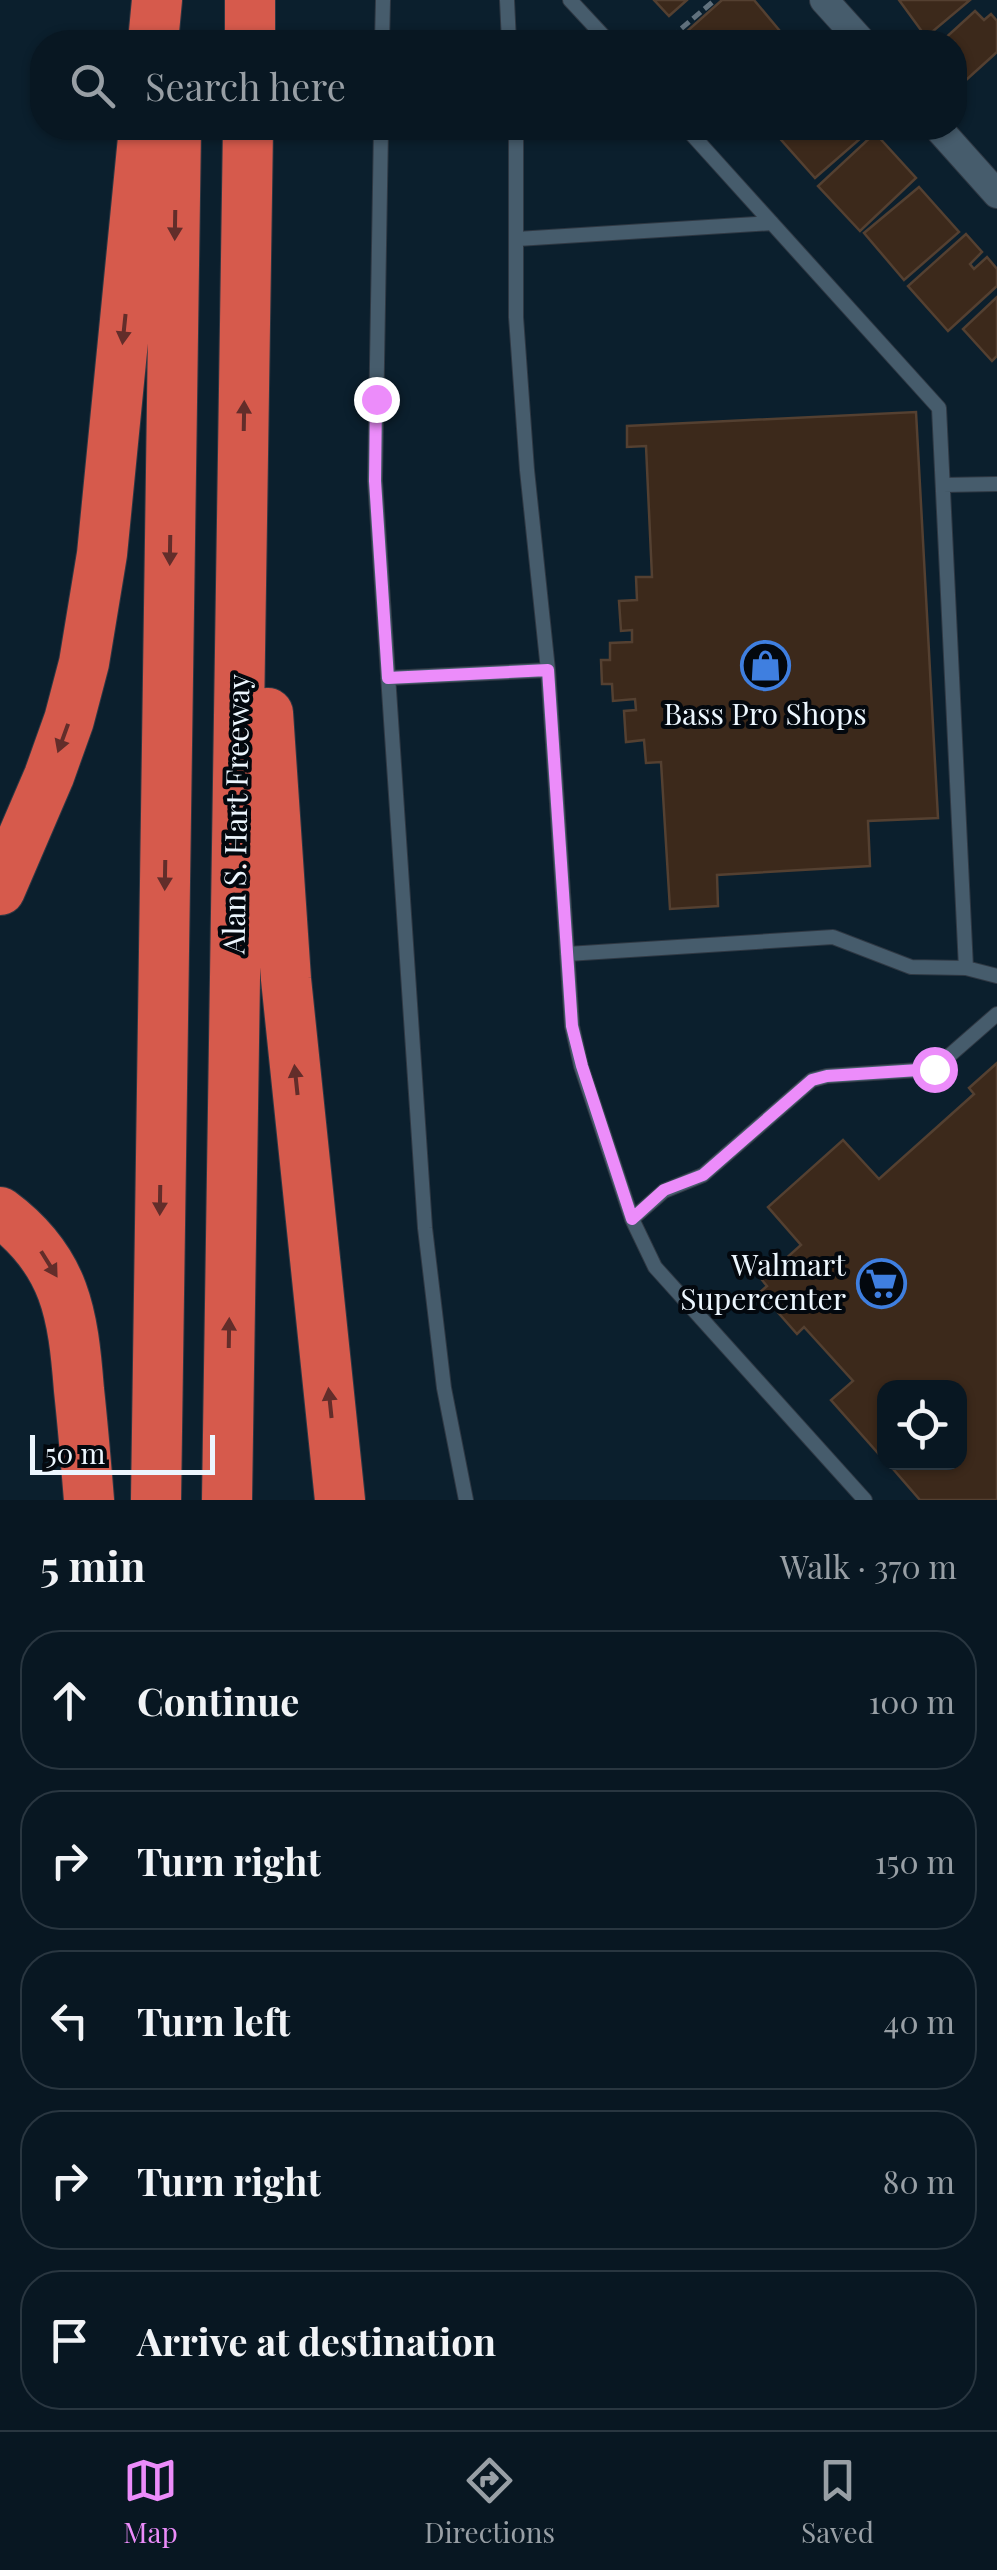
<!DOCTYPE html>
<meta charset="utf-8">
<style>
:root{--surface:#081722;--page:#11202a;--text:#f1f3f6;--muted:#989fa5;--line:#293640;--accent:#ec8cfa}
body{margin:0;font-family:"Playfair Display",serif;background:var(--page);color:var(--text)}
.controls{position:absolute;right:30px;bottom:30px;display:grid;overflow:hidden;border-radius:20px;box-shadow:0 2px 8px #0004}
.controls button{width:90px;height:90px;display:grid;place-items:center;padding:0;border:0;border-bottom:2px solid var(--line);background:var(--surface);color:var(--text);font:50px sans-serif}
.scale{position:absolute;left:30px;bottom:25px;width:185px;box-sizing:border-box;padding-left:10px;border:5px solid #ecf6fe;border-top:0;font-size:28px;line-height:35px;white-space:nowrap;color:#ecf6fe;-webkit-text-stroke:8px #03080e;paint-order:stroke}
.stop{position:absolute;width:30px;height:30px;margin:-22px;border:8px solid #ec8cfa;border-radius:50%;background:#fff}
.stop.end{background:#ec8cfa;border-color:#fff;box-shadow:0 2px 10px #0008}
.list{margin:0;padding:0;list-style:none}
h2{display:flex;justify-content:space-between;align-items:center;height:130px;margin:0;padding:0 40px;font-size:42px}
h2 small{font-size:32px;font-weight:400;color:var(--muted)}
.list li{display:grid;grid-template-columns:65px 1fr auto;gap:30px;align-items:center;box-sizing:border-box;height:140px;margin:0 20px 20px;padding:0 20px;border:2px solid var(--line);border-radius:40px}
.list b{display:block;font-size:38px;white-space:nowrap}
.list em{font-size:32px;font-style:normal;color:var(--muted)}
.icon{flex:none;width:55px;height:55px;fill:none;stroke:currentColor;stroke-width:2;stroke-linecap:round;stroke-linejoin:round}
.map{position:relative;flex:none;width:997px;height:1500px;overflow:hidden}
.search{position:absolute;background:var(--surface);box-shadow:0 2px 8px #0004;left:30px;right:30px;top:30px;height:110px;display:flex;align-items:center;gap:25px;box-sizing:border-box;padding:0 35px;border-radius:40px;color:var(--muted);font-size:38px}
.sheet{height:930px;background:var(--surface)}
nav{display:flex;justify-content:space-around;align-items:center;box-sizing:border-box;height:140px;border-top:2px solid var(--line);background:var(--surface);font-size:28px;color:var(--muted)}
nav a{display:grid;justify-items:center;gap:5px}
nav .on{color:var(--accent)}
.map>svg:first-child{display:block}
.building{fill:#3c291b;stroke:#544031;stroke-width:2.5}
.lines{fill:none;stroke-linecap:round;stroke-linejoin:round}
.service-casing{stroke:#2f3843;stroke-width:16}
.minor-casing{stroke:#2f3843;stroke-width:30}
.motorway-casing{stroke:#2f3843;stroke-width:52}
.path{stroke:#61717d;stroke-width:5;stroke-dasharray:10 5;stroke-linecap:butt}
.service{stroke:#465c6c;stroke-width:14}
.minor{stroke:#465c6c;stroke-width:28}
.motorway{stroke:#d65a4c;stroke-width:50}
.oneway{fill:#622d2a}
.route{stroke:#ec8cfa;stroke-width:12}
.labels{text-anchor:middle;stroke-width:8;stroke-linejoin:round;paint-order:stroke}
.poi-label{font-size:30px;fill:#ecf6fe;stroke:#03080e}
.street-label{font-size:30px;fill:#ecf6fe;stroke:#03080e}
</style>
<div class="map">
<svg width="997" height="1500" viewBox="0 0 997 1500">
<rect width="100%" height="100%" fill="#0b1f2d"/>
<path class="building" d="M654,0H687L669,16Z
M722,0H754L780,31L767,42H694L685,33Z
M899,0H970L926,37Z
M975,11L984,20L991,14L997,21V52L965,81L954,70V42H941Z
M783,128H866L869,131L815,178L776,134Z
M875,133L916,178L860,231L818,186Z
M919,187L959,232L904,280L864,233Z
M966,234L982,252L970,264L974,269L987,257L997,269V286L948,331L908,286Z
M997,297V356L992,361L963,329Z
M916,412L938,818L868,821L870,866L717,875L718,906L670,909L661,762L646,763L644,740L626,742L624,711L636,710L635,699L613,701L612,684H602L601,660H610V643L632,642V630L621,631L619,601L637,600L636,577H652L646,446L627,447V426Z
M997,1063V1500H920L887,1462H960V1388H884V1460L831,1400L853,1381L804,1327L797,1334L760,1292L767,1286L762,1280L801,1245L768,1207L843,1140L879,1179L974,1094L969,1088Z"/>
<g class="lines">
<defs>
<path id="service" d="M507,0L509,42
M570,0L609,42
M382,42L383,0
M381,128L375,481L425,1228L444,1388L466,1500
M516,128V317L527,470L548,670
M686,128L939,408L966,968L997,976
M517,239L772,223
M943,485L997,484
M388,678L548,670L572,1026L581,1066L632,1219L655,1267L865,1500
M567,954L833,937L911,967L966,968
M632,1219L664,1191L703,1175L812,1080L827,1076L934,1069L997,1014"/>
<path id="minor" d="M824,0L862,42
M938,128L997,194"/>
<path id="motorway" d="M153,42L157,0
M250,42V0
M268,713L286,979L340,1500
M0,890L49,776L69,720L84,663L102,554L144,128
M0,1212C66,1261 73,1314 79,1390C83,1427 86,1463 89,1500
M156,1500L176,128
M227,1500L248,128"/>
</defs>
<use href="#service" class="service-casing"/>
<use href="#minor" class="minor-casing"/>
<use href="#motorway" class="motorway-casing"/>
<path class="path" d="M670,38L715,0"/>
<use href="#service" class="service"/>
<use href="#minor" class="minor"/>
<use href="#motorway" class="motorway"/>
</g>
<defs><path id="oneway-solid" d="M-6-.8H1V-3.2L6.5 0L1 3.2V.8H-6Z" transform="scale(2.5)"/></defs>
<g class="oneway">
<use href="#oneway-solid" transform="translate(175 225) rotate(91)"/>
<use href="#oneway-solid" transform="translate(124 329) rotate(96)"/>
<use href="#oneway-solid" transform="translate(244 416) rotate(-89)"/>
<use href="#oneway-solid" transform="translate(170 550) rotate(91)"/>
<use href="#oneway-solid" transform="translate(63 738) rotate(110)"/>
<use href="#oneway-solid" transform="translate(165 875) rotate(91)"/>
<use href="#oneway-solid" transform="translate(296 1080) rotate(-96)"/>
<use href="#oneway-solid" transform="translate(160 1200) rotate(91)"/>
<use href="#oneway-solid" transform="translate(49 1264) rotate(58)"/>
<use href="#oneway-solid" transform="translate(229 1333) rotate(-89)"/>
<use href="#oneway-solid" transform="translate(330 1403) rotate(-96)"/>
</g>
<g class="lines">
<path class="route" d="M376,399L375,481L388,678L548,670L572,1026L582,1066L632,1219L664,1190L703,1175L812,1080L827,1076L934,1069"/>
</g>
<defs>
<symbol id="shop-ring" viewBox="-11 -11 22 22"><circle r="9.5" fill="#03080e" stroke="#3f7fe0" stroke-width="1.5"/><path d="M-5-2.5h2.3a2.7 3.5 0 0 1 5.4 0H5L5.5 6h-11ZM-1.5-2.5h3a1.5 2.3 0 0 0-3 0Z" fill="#3f7fe0"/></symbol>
<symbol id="supermarket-ring" viewBox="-11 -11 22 22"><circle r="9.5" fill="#03080e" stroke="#3f7fe0" stroke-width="1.5"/><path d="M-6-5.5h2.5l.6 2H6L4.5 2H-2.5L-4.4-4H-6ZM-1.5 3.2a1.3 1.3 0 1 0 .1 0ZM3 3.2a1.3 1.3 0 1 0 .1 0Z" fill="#3f7fe0"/></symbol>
</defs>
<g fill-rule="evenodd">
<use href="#shop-ring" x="738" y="638" width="55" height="55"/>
<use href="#supermarket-ring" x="854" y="1256" width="55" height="55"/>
</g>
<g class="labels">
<g class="poi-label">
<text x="765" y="725">Bass Pro Shops</text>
<text x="846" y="1276" text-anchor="end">Walmart<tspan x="846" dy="34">Supercenter</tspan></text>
</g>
<g class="street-label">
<text transform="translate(237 814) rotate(-89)" y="10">Alan S. Hart Freeway</text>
</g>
</g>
</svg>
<div class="controls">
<button><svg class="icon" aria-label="locate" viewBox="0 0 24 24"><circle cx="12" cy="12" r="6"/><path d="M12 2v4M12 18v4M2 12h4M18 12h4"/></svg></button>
</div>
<div class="scale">50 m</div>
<div class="stop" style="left:934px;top:1069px"></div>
<div class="stop end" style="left:376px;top:399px"></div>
<div class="search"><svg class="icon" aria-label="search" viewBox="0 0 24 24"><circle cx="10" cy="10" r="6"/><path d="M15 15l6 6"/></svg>Search here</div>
</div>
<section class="sheet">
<h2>5 min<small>Walk · 370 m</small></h2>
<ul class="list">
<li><svg class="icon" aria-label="ahead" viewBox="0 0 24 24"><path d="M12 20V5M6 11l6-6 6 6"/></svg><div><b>Continue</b></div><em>100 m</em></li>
<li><svg class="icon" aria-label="right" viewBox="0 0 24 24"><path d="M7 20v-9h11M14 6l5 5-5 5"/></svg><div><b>Turn right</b></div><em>150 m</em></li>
<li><svg class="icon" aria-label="left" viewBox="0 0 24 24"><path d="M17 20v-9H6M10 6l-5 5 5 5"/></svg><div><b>Turn left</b></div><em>40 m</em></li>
<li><svg class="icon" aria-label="right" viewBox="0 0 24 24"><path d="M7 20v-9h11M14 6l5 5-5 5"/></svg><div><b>Turn right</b></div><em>80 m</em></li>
<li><svg class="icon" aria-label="arrive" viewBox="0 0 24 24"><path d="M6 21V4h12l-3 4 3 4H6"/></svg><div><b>Arrive at destination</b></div></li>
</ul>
</section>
<nav>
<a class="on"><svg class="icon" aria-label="map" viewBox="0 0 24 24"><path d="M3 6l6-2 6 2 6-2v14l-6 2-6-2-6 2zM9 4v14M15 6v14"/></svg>Map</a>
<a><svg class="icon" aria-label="directions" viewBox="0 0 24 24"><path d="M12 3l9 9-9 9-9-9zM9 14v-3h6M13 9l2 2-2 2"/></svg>Directions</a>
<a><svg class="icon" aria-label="saved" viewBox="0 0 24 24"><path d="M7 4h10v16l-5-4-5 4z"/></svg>Saved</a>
</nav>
